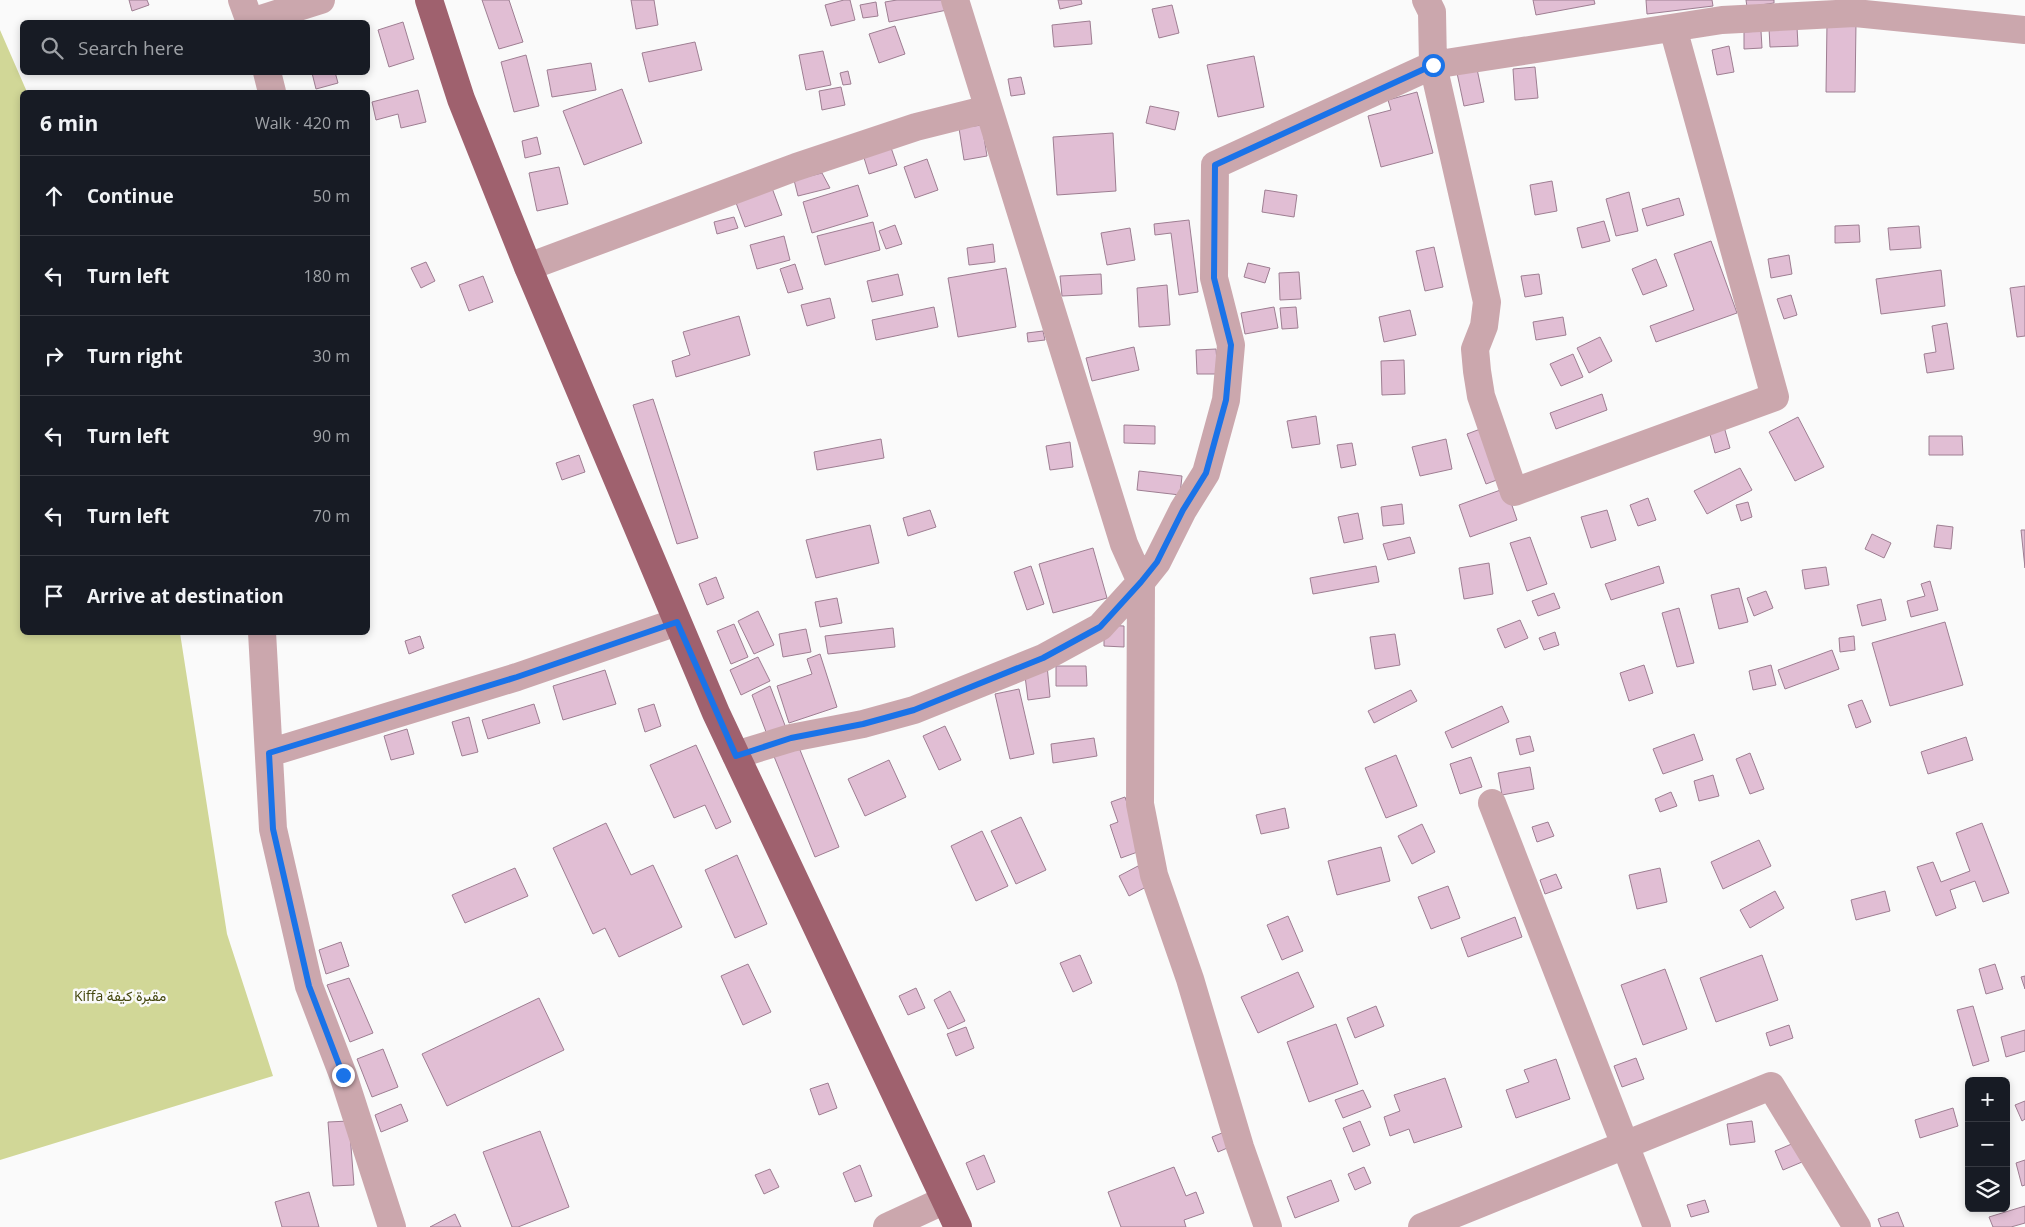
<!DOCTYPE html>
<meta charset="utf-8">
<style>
:root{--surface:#171b24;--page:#242831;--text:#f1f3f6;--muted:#9ea1a6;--line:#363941}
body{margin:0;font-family:"Open Sans",Vazirmatn,sans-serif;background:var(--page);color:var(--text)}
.controls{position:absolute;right:15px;bottom:15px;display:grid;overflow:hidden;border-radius:8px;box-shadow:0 2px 8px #0003}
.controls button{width:45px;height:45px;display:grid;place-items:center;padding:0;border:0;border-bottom:1px solid var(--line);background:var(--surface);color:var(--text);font:25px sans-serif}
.stop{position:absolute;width:15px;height:15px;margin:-11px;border:4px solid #1a73e8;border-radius:50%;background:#fff}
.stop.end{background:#1a73e8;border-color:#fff;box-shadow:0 1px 5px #0008}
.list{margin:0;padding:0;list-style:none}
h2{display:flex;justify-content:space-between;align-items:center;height:65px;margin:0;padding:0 20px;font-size:21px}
h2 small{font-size:16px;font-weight:400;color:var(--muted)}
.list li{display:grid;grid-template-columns:32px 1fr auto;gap:15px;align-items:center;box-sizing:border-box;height:80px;padding:0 20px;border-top:1px solid var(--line)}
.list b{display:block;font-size:19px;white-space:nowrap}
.list em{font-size:16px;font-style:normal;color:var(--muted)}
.icon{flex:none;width:28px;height:28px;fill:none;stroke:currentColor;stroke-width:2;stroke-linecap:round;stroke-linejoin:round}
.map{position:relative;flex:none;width:2025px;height:1227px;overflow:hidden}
.search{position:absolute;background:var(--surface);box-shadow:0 2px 8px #0003;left:20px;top:20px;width:350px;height:55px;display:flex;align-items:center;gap:12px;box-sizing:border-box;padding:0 18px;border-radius:8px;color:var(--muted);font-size:19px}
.panel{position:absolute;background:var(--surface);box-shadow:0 2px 8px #0003;left:20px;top:90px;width:350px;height:545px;border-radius:8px}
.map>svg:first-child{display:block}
.green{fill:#d1d797}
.building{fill:#e1bed4;stroke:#9e7e92}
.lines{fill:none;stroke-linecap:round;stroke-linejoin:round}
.minor{stroke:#cba7ad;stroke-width:28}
.major{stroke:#9f616e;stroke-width:28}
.route{stroke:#1a73e8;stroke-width:6}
.labels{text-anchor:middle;stroke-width:5;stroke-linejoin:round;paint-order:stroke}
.park-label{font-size:14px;fill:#43460d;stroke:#fafafa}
</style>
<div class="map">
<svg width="2025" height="1227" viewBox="0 0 2025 1227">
<rect width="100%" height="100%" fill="#fafafa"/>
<path class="green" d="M0,30L27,92H22V632L180,633L227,934L273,1076L0,1160Z"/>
<path class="building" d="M129,0H147L149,5L132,11Z
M482,0H509L523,42L499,49Z
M631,0H654L658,25L636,29Z
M844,0H850L855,20L831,26L825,5Z
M897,0H945L947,10L889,22L885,2Z
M1058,0H1081L1082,4L1060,9Z
M1533,0H1594L1595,4L1536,15Z
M1646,0H1712L1713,6L1647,14Z
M1746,0H1774V3L1747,7Z
M876,2L878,16L863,18L860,5Z
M1172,5L1179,33L1159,38L1152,9Z
M1090,21L1092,44L1054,47L1052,25Z
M403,22L414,59L389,67L378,30Z
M1827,23H1856L1855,92H1826Z
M895,26L905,54L879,63L869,34Z
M1797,27L1798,46L1770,47L1769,28Z
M1761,31L1762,48L1744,49V32Z
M695,42L702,70L649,82L642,53Z
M1729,46L1734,72L1717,75L1712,50Z
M823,51L831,85L806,90L799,55Z
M526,55L539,106L514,112L501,62Z
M1254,56L1264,107L1218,117L1207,65Z
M591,63L596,90L552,97L547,70Z
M1535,67L1538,98L1515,100L1513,69Z
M1477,69L1484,102L1464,106L1457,73Z
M848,71L851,84L843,85L840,73Z
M335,72L338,83L316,89L312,73Z
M1021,77L1025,94L1011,96L1008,79Z
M841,87L845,105L822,110L819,91Z
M622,89L642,143L584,165L563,111Z
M418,90L426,122L401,128L398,114L376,120L372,102Z
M1417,92L1433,153L1381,167L1368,116L1391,110L1388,100Z
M1150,106L1179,112L1175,130L1146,123Z
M982,125L987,156L964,160L959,128Z
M1113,133L1116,191L1057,195L1053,137Z
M537,137L541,154L525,158L522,141Z
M888,139L897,165L869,174L861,148Z
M927,159L938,190L915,198L904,167Z
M559,167L568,204L537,211L529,173Z
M822,173L830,188L798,196L794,180Z
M1552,181L1557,211L1535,215L1530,185Z
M858,185L868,216L812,233L803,202Z
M772,188L782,215L745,227L735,200Z
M1265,190L1297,195L1294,217L1262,212Z
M1629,192L1638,231L1616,236L1606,199Z
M1679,198L1684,215L1647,226L1642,209Z
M734,217L738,228L717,234L714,222Z
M1189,220L1198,292L1179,295L1171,233L1155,235L1154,224Z
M1604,221L1610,241L1582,248L1577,228Z
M873,222L880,250L825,265L817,236Z
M895,225L902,244L886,249L879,231Z
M1859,225L1860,242L1835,243V226Z
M1919,226L1921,248L1890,250L1888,228Z
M1130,228L1135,260L1107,265L1101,233Z
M784,236L790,260L757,269L750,245Z
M1711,241L1737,313L1656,342L1650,326L1694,310L1674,254Z
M993,244L995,262L969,265L967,248Z
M1434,247L1443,287L1425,291L1416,251Z
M1789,255L1792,274L1771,278L1768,259Z
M1656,259L1667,286L1643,295L1632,269Z
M426,262L435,281L421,288L411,268Z
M1248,263L1270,268L1265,283L1244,277Z
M795,264L803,289L788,293L780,269Z
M1006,268L1016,327L958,337L948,278Z
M1941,270L1945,306L1881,314L1876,279Z
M1299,272L1301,299L1280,300L1279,273Z
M898,274L903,295L872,302L867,281Z
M1101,274L1102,294L1062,296L1060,276Z
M1539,274L1542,294L1525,297L1521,276Z
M483,276L493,302L469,311L459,285Z
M1167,285L1170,325L1139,327L1137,288Z
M2025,286V336L2017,337L2010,288Z
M1791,295L1797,315L1784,319L1777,299Z
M830,298L835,318L807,326L801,305Z
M934,307L938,327L876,340L872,320Z
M1274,307L1278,328L1245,334L1241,313Z
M1296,307L1298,328L1282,329L1280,308Z
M1410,310L1416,335L1384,342L1379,317Z
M739,316L750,355L676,377L672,361L690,355L683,332Z
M1563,317L1566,335L1536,340L1533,322Z
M1947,323L1954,369L1927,373L1924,354L1936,352L1932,326Z
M1043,331L1045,340L1028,342L1027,333Z
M1600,337L1612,361L1589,373L1577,348Z
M1134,347L1139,370L1092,381L1086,358Z
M1216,349L1218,374H1197L1196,350Z
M1573,354L1583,377L1561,386L1550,364Z
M1404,360L1405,394L1382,395L1381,361Z
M1602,394L1607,410L1556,429L1550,413Z
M653,399L698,538L677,544L633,405Z
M1316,416L1320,444L1292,448L1287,421Z
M1798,417L1824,467L1795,481L1769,432Z
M1723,423L1730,448L1715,453L1708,427Z
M1124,425L1155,426V444L1124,443Z
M1483,428L1502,478L1486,484L1467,434Z
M1929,436H1962L1963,455H1929Z
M881,439L884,458L817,470L814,452Z
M1446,439L1452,469L1420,476L1412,447Z
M1070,442L1073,467L1050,470L1046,446Z
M1352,443L1356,465L1341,468L1337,445Z
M579,455L585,472L562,480L556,463Z
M1740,468L1752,490L1707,514L1694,491Z
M1139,471L1182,476L1180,495L1137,490Z
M1506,488L1517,520L1470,537L1459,505Z
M1648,498L1656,520L1638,526L1630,505Z
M1748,502L1752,517L1741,521L1736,505Z
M1402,504L1404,524L1383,526L1381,507Z
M930,510L936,527L908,536L903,518Z
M1607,510L1616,540L1591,548L1581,517Z
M1358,513L1363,539L1344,543L1338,517Z
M870,525L879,563L816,578L806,540Z
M1937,525L1953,527L1951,549L1934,547Z
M2021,530H2025V568Z
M1872,534L1891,543L1884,558L1865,549Z
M1410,537L1415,553L1388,560L1383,544Z
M1530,537L1547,584L1527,591L1510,543Z
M1093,548L1107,598L1053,613L1039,564Z
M1489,563L1493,594L1464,599L1459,568Z
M1031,566L1044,604L1027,610L1014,572Z
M1376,566L1379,582L1313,594L1310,578Z
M1659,566L1664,583L1611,600L1605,584Z
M1826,567L1829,585L1805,589L1802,570Z
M716,577L724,598L707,605L699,584Z
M1930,581L1938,610L1911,617L1907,601L1925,596L1921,584Z
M1739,588L1748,622L1719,629L1711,595Z
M1766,591L1773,608L1754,616L1747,598Z
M1554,593L1560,608L1538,616L1532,601Z
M837,598L842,623L820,627L815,602Z
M1881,599L1886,620L1862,626L1857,605Z
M1679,608L1694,663L1677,667L1662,613Z
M758,611L774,645L754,654L738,621Z
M1520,620L1528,638L1505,648L1497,629Z
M1945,622L1963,685L1890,706L1872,643Z
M734,624L748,657L731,664L717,631Z
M1104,625L1124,626V647L1104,646Z
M893,628L895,647L828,654L825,636Z
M806,629L811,652L783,657L779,634Z
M1555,632L1559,645L1544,650L1539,638Z
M1395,634L1400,665L1375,669L1370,637Z
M420,636L424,648L409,654L405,641Z
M1854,636L1855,650L1840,652L1839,638Z
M1832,650L1839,669L1785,689L1778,670Z
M820,654L837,707L789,723L777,686L812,674L807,659Z
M758,657L770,681L741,695L730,670Z
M1047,665L1050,697L1028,700L1024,668Z
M1644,665L1653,693L1629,701L1620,673Z
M1771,665L1776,685L1753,690L1749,671Z
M1056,666H1086L1087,686H1056Z
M605,670L616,704L563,720L553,686Z
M770,686L786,728L768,737L752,695Z
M1019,689L1034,754L1010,759L995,694Z
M1411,690L1417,701L1374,723L1368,711Z
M1862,700L1871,722L1856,728L1848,705Z
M534,704L540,723L488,739L482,720Z
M654,704L661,726L645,732L638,709Z
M1502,706L1509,722L1452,748L1445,732Z
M469,717L478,752L462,756L452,722Z
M945,726L961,760L939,770L923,736Z
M407,729L414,754L391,760L384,736Z
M1694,734L1703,760L1663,774L1653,749Z
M1530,736L1534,751L1520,755L1516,739Z
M1966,737L1973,760L1928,774L1921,752Z
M1094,738L1097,756L1053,763L1051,744Z
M696,745L731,822L716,829L705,805L674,818L650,765Z
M798,745L839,847L815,857L773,754Z
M1750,753L1764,789L1750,794L1736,759Z
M1396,755L1417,806L1386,818L1365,768Z
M1471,757L1482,787L1460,794L1450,764Z
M889,760L906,797L865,816L848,779Z
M1530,767L1534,789L1502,795L1498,773Z
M1713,775L1719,796L1699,801L1694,781Z
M1671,792L1677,806L1660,812L1655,799Z
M1125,797L1143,850L1121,858L1110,825L1118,822L1111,802Z
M1285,808L1289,828L1261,834L1256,815Z
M1021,817L1046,870L1016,884L991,831Z
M1548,822L1554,836L1537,842L1532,827Z
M606,823L631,875L653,865L682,927L619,957L605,928L593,934L553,848Z
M1982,823L2009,893L1983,902L1975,881L1950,890L1956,908L1936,916L1917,867L1933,862L1941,882L1970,871L1956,833Z
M1422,824L1435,852L1412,864L1398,836Z
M982,831L1008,886L976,901L951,846Z
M1759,840L1771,866L1723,889L1711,862Z
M1381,847L1390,881L1337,895L1328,861Z
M737,855L767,924L735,938L705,870Z
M1138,866L1148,886L1129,896L1119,876Z
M515,868L528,896L465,923L452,895Z
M1660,868L1667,902L1637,909L1629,875Z
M1556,874L1562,888L1545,894L1540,880Z
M1448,886L1460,918L1431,929L1418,897Z
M1775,891L1784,908L1750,928L1740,910Z
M1885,891L1890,911L1856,920L1851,900Z
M1288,916L1303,951L1282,960L1267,925Z
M1515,917L1522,937L1468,957L1461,938Z
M341,942L349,966L326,974L319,950Z
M1080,955L1092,983L1073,992L1060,963Z
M1762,955L1778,1000L1716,1022L1700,978Z
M748,964L771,1012L743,1025L721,976Z
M1995,964L2003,989L1986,994L1979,969Z
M1665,969L1687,1029L1643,1045L1621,985Z
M1298,972L1314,1007L1258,1033L1241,997Z
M2025,976V989L2021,977Z
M349,978L373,1033L350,1042L327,985Z
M916,988L925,1008L908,1015L899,996Z
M950,991L965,1021L948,1029L934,1000Z
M539,998L564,1050L447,1106L422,1054Z
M1376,1006L1384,1026L1355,1038L1347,1018Z
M1973,1006L1989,1061L1973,1066L1957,1010Z
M1336,1024L1358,1084L1309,1102L1287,1042Z
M1789,1025L1793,1038L1770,1046L1766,1033Z
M966,1027L974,1048L956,1056L947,1034Z
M2025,1030V1051L2006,1057L2001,1037Z
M383,1049L398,1087L372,1097L357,1059Z
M1636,1058L1644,1079L1622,1087L1614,1066Z
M1556,1059L1570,1099L1516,1118L1506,1090L1529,1082L1524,1070Z
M1445,1078L1462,1127L1414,1143L1409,1129L1390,1136L1384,1117L1400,1111L1394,1095Z
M828,1083L837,1108L819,1115L810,1089Z
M1363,1090L1371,1107L1343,1118L1335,1100Z
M2025,1101V1119L2022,1121L2015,1105Z
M401,1104L408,1121L381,1132L375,1115Z
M1953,1108L1958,1126L1920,1138L1915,1120Z
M349,1121L354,1185L333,1186L328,1122Z
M1360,1121L1370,1145L1353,1152L1343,1128Z
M1752,1121L1755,1142L1730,1145L1727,1124Z
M540,1131L569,1207L518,1227H512L483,1152Z
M1227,1131L1232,1146L1218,1152L1212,1137Z
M1794,1143L1802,1162L1783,1170L1775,1151Z
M984,1155L995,1182L977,1190L966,1163Z
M2025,1160V1185L2022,1186L2016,1163Z
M860,1165L872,1196L855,1202L843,1173Z
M1174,1167L1186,1196L1196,1192L1204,1213L1184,1220L1186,1227H1121L1108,1192Z
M1364,1167L1371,1183L1355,1190L1348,1174Z
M770,1169L779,1187L764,1194L755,1175Z
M1331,1180L1339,1201L1295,1218L1287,1197Z
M309,1192L319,1227H282L275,1202Z
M1705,1200L1709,1212L1691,1217L1687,1205Z
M2025,1206V1223L2011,1227H1993L1989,1217Z
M1898,1212L1904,1227H1881L1878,1219Z
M455,1214L461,1227H430Z"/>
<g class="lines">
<path class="minor" d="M242,0L250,22
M955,0L1124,544L1141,582L1140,804L1154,875L1190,979L1240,1147L1268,1227
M1426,0L1432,12L1433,65L1487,302L1484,326L1475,349L1477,371L1481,396L1514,492L1775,397L1673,28
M251,22L321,0
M267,72L272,92
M528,267L796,167L916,127L988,109
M262,632L273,829L309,986L343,1075L392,1227
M269,753L517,677L677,622
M736,755L791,738L863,724L914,710L1043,658L1100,627L1141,582L1157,562L1183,510L1206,473L1226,400L1231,345L1214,278L1215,165L1433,65L1722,20L1855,13L2025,30
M1492,803L1657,1227
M887,1227L945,1200
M1422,1227L1771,1086L1857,1227"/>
<path class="major" d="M429,0L461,99L528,267L716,713L958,1227"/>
</g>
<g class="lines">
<path class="route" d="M343,1075L309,986L273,829L269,753L517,677L677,622L736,756L791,738L863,724L914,710L1043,658L1100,627L1141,582L1157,562L1183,510L1206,473L1226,400L1231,345L1214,278L1215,165L1433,65"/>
</g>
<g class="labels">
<g class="park-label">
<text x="120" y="1001">Kiffa مقبرة كيفة</text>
</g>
</g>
</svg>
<div class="controls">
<button>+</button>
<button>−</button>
<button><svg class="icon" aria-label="layers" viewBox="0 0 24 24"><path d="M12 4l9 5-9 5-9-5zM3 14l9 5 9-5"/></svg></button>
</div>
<div class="stop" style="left:1433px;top:65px"></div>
<div class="stop end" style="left:343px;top:1075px"></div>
<div class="search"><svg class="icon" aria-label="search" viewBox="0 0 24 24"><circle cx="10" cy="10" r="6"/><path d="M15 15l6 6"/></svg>Search here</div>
<section class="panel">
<h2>6 min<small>Walk · 420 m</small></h2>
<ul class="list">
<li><svg class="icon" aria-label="ahead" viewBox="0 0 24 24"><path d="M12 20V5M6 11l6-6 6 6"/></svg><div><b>Continue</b></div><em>50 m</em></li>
<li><svg class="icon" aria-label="left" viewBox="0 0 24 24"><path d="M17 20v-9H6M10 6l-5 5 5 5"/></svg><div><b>Turn left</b></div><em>180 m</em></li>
<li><svg class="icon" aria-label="right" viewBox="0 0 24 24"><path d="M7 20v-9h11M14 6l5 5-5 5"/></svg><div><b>Turn right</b></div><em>30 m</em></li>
<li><svg class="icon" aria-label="left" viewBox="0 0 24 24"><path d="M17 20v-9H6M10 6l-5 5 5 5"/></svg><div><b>Turn left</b></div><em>90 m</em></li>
<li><svg class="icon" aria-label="left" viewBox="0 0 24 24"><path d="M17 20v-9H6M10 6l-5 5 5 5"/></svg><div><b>Turn left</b></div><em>70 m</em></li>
<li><svg class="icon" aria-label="arrive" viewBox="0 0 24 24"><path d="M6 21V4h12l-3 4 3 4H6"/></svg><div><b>Arrive at destination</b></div></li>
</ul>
</section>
</div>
